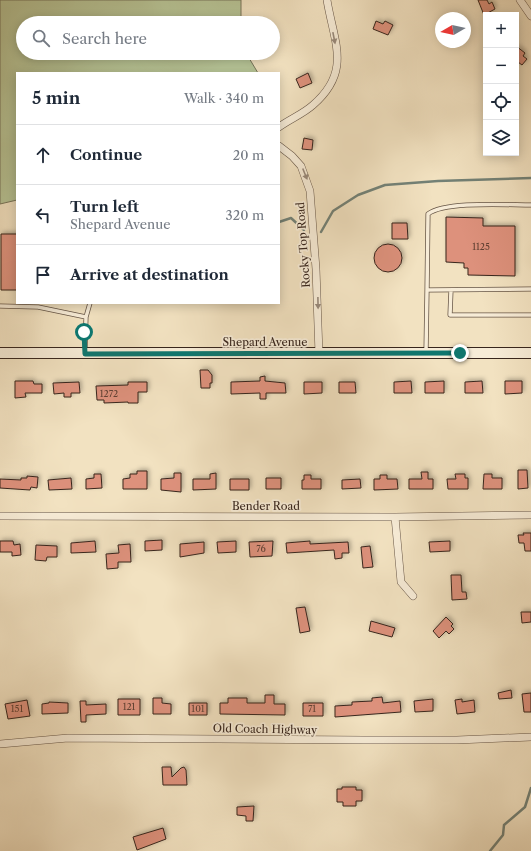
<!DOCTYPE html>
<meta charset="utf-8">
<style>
:root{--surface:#fff;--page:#f2f2f3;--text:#1f2937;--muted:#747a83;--line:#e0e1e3}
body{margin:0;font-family:"Libre Caslon Text",serif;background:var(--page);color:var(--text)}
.controls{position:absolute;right:12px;top:12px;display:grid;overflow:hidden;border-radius:0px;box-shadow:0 2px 10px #0003}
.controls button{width:36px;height:36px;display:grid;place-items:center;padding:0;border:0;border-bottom:1px solid var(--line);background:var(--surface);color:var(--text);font:20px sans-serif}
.compass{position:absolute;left:435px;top:12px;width:36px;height:36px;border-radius:50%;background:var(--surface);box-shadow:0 2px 10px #0003;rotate:261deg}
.stop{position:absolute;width:12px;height:12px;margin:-9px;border:3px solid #0f766e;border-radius:50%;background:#fff}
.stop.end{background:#0f766e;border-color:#fff;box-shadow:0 1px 4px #0008}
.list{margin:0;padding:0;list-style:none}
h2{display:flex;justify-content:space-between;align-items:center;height:52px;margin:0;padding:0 16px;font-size:17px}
h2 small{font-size:13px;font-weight:400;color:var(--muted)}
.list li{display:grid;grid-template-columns:26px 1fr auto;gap:12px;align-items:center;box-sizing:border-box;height:60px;padding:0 16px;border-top:1px solid var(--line)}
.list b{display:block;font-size:15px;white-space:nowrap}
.list p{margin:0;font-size:13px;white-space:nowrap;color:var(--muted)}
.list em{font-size:13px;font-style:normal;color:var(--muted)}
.icon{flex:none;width:22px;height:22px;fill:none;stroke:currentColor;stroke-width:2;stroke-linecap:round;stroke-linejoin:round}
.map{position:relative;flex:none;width:531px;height:851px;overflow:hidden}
.search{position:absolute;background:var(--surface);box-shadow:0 2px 10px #0003;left:16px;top:16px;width:264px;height:44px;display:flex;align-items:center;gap:10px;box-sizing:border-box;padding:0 14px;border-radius:22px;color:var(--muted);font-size:15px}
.panel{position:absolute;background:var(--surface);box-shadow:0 2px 10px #0003;left:16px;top:72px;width:264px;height:232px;border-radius:0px}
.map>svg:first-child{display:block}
.green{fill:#b7c496;stroke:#78755a}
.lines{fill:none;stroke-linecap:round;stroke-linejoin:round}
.stream{stroke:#738176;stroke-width:2.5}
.building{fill:#dd917b;stroke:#38261d;filter:url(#shadow)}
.lane-casing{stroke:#665546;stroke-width:5}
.street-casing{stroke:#665546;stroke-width:8}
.secondary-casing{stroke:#38261d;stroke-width:12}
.lane{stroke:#f7ecd7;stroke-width:3.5}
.street{stroke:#f7ecd7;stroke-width:7}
.secondary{stroke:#f7ecd7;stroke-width:10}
.oneway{fill:#98897a}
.route{stroke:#0f766e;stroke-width:5}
.labels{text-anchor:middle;stroke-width:3.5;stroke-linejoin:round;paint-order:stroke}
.number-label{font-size:9px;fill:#614134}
.street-label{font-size:11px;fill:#38261d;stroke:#f7ecd7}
</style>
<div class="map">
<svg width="531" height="851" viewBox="0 0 531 851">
<defs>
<filter id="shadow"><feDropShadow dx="2" dy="-2" stdDeviation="2" flood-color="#0004"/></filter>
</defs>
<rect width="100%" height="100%" fill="#f2e2c1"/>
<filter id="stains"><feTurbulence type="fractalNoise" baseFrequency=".005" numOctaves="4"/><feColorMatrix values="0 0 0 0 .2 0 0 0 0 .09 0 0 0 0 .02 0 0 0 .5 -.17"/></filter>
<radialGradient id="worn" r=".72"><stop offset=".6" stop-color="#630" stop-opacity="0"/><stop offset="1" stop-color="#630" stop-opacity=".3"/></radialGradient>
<path class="green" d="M0,0H241V23H23V53H246L258,73H17V200L0,204Z"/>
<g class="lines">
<path class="stream" d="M279,222L291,218L304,230
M321,232L333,211L358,195L385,185L438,181L531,178
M490,851L503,835L504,825L525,807L531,788"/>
</g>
<path class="building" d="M478,0H487L489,4L492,2L495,9L484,15Z
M376,21L383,24L385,21L393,25L388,35L373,29Z
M516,46L525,53L523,56L527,59L522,65L518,62L516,66Z
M308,73L312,83L300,88L296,79Z
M304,138L313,140L312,150L302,149Z
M446,217L483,218V226H515V276L468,275V268H464V263L446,262Z
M392,223H407L408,239H392Z
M1,234H17V290H1Z
M374 258a14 14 0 1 1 28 0a14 14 0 1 1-28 0Z
M200,370H208L212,375V383H210V388H201Z
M265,376V381L285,383L286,393H266V399H260V393L231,394V382L260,381V377Z
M15,381H33L34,384H42V393H25L26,397L15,398Z
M411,381L412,393H394V382Z
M444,381V393H425V382Z
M482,381L483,393H465V382Z
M505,381H522V393L505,394Z
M79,382L80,393H71V397H64V393L54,394L53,383Z
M128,382H147V392H138V403H128V402L104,403V400H97L96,386L128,385Z
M304,382H322V393L304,394Z
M339,382H355L356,393H339Z
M518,470H527L528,488L518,489Z
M137,471H147V489H123V479L130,478V474H137Z
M421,472H428V479H433V489H409V479H422Z
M174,473H181V492L161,490V479L174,478Z
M216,473V489L193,490V479H210V474Z
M94,474H101L102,488L86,489V479L94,478Z
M455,474H465V478H468V489H448L447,479H456Z
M484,474H492V478H502V489H483Z
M304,475H311V479H321V489H302V480H304Z
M380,475H387V479H397L398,489L374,490V479H380Z
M27,476L38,477L37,488L31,487L30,490L0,488V479L21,480V478H27Z
M71,478L72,489L49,490L48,480Z
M266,478H281V489H266Z
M230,479H249V490H230Z
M360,479L361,488L342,489V480Z
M523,533H531V551H525L524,543H519L518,535H524Z
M162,540V550L145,551V541Z
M0,541H13L14,545L20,544L21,555L12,556V552H0Z
M95,541L96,552L71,553V543Z
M236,541V552L218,553L217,542Z
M273,541L272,556L250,557L249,542Z
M310,541V544L348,542L349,553H342V558L335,559L334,550L287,553L286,543Z
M450,541V551L430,552L429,542Z
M204,542V553L180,557V544Z
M130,544L131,562H118V568L107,569L106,554L119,553L118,545Z
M36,545L57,546V557H47L46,561L35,560Z
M370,546L373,567L363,568L361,547Z
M451,575H461L462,592H466L467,599L452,600Z
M305,607L310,631L300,633L296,608Z
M521,612H531V622L522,623Z
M446,617L453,624L451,626L454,629L449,634L446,631L439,638L433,631Z
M371,621L395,628L392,637L369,631Z
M511,690L512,698L499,699L498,693Z
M531,693V712H524L522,694Z
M265,695H274V704H285V715L220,714V703H228V698H247V703H265Z
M382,697L383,703L400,701L401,712L335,717V706L352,705V702L372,701V698Z
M153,698H162V703L171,704V714H153Z
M118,699H140V715H118Z
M433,699V711L415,712L414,701Z
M462,699V702L474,700L475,712L457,714L455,700Z
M27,700L30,716L8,719L5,704Z
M80,701H86V705L106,704V714L86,715V722H81Z
M49,702L68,703V713L42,714V704L49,703Z
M189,703H207V715H189Z
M303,703H323V716H303Z
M162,767H171L172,777L181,768L184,767L186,770L187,785H163Z
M342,787H356V790H362V801H356V806H343V802H337V789H342Z
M254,806L253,821H246V816L237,815V807Z
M163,828L166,839L137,850L133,837Z"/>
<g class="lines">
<defs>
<path id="lane" d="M451,290L450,315H531
M427,291L428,214C445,201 507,205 531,205
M0,306L38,307L86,317
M85,351L86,317L90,303
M426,352L427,290L531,289"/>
<path id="street" d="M520,0L531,16
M279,127C290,119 303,114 313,105C352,71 334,43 327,0
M279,146L292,156L301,166L310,191L316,269L319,354
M0,516L395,517L531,515
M395,517L401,582L413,596
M0,744L68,738L364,740H457L531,737"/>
<path id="secondary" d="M0,353H531"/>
</defs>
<use href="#lane" class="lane-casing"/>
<use href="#street" class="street-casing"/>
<use href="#secondary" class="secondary-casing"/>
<use href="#lane" class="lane"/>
<use href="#street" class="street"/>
<use href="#secondary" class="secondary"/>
</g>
<defs><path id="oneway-solid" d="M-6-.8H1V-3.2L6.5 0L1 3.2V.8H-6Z"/></defs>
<g class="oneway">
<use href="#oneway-solid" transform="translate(334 38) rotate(79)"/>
<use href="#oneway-solid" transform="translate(305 174) rotate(68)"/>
<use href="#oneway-solid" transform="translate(318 303) rotate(89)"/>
</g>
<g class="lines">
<path class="route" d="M84,332L85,354L460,353"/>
</g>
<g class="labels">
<g class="number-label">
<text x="481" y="250">1125</text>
<text x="109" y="397">1272</text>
<text x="261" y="552">76</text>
<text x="129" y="710">121</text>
<text x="17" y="712">151</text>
<text x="198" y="712">101</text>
<text x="312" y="712">71</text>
</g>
<g class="street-label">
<text transform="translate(303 245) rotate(-94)" y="4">Rocky Top Road</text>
<text x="265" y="346">Shepard Avenue</text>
<text x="266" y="510">Bender Road</text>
<text transform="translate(265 729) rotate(1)" y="4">Old Coach Highway</text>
</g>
</g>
<rect width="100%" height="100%" filter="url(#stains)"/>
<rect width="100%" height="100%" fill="url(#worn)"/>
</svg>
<div class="controls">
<button>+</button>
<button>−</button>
<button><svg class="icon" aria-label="locate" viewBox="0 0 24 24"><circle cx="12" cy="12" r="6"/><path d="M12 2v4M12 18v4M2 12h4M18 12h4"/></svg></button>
<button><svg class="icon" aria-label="layers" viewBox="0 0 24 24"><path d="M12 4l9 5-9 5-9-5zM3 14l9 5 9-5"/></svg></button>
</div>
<svg class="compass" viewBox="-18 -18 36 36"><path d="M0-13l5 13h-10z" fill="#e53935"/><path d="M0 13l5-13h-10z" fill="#747a83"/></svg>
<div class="stop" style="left:84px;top:332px"></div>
<div class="stop end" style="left:460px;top:353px"></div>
<div class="search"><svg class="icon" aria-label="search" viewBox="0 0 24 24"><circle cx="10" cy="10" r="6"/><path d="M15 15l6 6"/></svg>Search here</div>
<section class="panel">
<h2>5 min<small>Walk · 340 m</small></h2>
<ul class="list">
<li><svg class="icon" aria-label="ahead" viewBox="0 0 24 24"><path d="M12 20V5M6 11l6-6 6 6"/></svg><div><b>Continue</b></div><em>20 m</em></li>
<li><svg class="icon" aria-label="left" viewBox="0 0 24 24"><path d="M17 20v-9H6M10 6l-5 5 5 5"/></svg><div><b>Turn left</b><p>Shepard Avenue</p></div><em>320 m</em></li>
<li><svg class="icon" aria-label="arrive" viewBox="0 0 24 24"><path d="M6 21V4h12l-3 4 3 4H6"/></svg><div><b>Arrive at destination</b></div></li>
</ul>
</section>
</div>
